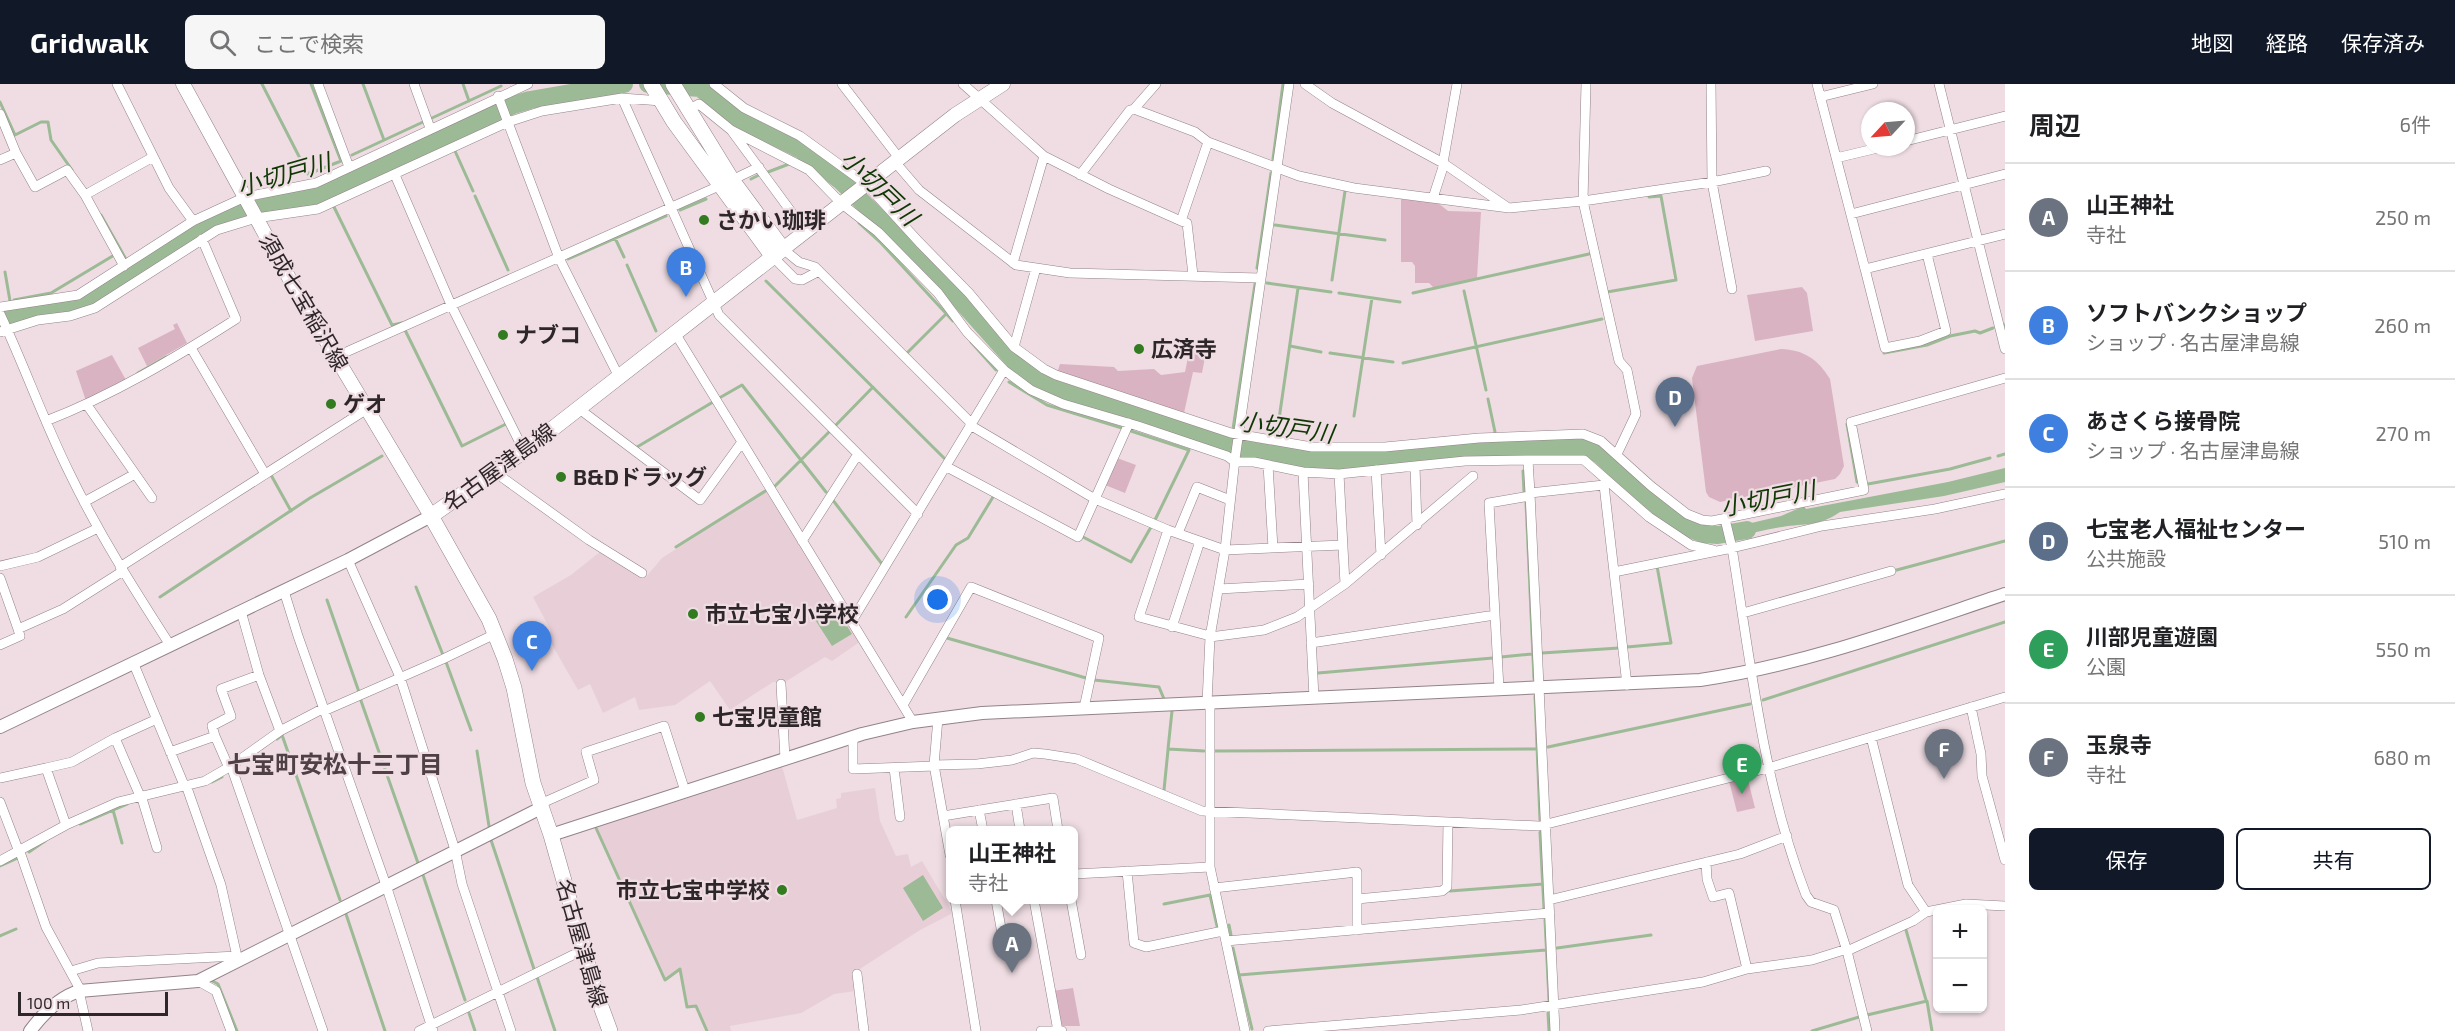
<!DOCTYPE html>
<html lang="ja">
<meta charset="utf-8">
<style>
:root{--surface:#fff;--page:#f6f6f6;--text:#202124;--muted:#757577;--line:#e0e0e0;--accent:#111827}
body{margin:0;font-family:"Exo 2","Noto Sans JP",sans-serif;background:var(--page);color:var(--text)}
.controls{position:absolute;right:18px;bottom:18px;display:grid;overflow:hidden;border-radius:9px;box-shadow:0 2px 4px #0004}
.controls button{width:54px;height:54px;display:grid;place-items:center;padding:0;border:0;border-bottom:2px solid var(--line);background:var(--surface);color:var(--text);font:30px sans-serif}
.compass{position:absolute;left:1861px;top:18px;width:54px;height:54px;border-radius:50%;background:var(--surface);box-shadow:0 2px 4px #0004;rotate:244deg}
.scale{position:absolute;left:18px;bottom:15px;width:150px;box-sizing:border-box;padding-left:6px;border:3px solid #2e2729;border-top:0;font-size:16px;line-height:21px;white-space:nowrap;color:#2e2729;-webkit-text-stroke:4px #efdde3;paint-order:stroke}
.you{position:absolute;left:938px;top:516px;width:21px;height:21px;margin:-15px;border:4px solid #fff;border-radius:50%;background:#1a73e8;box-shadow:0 0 0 9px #1a73e833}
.badge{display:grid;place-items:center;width:39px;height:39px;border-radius:50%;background:var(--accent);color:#fff;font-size:20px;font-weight:700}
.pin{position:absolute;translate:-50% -50px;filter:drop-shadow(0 2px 3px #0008)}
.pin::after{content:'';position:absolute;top:32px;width:21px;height:18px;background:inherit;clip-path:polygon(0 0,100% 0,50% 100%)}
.popup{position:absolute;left:946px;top:742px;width:132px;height:78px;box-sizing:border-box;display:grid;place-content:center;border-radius:9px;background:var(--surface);filter:drop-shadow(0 2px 4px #0005);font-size:20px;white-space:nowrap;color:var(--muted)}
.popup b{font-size:22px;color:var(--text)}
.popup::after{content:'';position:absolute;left:50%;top:100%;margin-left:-12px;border:12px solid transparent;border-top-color:var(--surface)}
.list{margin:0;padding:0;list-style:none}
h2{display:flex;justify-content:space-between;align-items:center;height:78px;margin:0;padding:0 24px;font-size:26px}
h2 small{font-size:20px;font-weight:400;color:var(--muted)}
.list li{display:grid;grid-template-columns:39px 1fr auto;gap:18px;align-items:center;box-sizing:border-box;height:108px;padding:0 24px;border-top:2px solid var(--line)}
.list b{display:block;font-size:22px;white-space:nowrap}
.list p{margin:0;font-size:20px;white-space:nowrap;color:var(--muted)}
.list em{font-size:20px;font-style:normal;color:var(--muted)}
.actions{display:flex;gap:12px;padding:18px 24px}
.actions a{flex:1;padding:14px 0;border:2px solid var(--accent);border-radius:9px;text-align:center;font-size:21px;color:var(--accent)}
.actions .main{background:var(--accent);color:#fff}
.icon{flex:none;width:33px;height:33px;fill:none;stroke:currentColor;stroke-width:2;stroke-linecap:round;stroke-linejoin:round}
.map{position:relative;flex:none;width:2005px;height:947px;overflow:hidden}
header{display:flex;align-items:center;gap:36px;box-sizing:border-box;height:84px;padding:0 30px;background:var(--accent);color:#fff}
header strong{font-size:28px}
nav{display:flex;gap:33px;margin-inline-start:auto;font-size:21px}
.search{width:420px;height:54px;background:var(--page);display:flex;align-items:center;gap:15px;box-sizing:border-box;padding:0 21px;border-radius:9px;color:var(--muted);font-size:22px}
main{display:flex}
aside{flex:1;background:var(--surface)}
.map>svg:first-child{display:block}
.built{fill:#e8cfd7}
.green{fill:#dab3c2}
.water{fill:#9cba95}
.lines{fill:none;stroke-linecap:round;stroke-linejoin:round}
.stream{stroke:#9cba95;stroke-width:3}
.river{stroke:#9cba95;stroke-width:18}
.minor-casing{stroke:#938389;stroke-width:10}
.tertiary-casing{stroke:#938389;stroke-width:14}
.secondary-casing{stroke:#938389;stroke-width:15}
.primary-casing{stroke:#938389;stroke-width:16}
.minor{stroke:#fff;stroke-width:9}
.tertiary{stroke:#fff;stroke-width:12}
.secondary{stroke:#fff;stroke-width:14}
.primary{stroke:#fff;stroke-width:15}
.poi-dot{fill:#337b20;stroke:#efdde3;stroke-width:2}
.labels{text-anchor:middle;stroke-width:4.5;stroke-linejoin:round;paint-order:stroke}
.poi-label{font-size:22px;font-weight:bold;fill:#2e2729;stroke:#efdde3;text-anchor:start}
.street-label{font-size:22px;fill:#2e2729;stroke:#efdde3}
.water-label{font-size:24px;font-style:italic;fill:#0f3804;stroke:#efdde3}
.neighbourhood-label{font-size:24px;font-weight:bold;fill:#4e4045;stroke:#efdde3}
</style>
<header>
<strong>Gridwalk</strong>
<div class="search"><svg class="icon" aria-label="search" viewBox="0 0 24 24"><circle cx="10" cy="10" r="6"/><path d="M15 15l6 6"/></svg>ここで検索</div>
<nav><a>地図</a><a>経路</a><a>保存済み</a></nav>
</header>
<main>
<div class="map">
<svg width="2005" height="947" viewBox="0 0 2005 947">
<rect width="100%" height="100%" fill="#efdde3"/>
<path class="built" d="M768,406L861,557L832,577L825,573L785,598H773L730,626L710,597L675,621L639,626L635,613L603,629L590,600L578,606L546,550L551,547L533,513L571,491L601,467L645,494L662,474Z
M782,682L797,736L837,724L836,715L841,714V709L875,704L880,737L896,772L908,770L911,783L922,777L953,829L920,846L852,890L856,907L834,910L801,929L730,942L731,947H708L696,922L687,923L680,884L665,894L597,743Z"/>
<path class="green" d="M1401,115L1438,119L1448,127L1481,128L1477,194L1434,204L1429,199H1415V182L1412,178H1401Z
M1802,203L1807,209L1813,247L1755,257L1747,211Z
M177,239L187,259L147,282L138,264L175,245L173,241Z
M1195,256H1202L1206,268L1202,289L1193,288L1184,329L1057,289L1060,280L1114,283L1118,287L1154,285L1161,291L1185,288L1191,259Z
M1781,265C1804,266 1818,275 1830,295L1844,382L1840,390L1835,395L1720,418L1709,413L1706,408L1692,294L1697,282Z
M112,271L126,296L86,317L76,287Z
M1117,374L1136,381L1125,409L1105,401Z
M1747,692L1755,724L1737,728L1729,697Z
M1073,904L1080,942H1059L1052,907Z"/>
<path class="water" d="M2005,384V398L1944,412L1840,428C1819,443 1805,439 1782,443C1765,445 1748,451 1731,454L1730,444L1781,432L1804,422L1806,425L1948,398Z
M832,518L852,550L832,562L812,531Z
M923,791L943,824L923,837L903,804Z"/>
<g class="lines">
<path class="stream" d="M262,0L308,90L341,77L311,0
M363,0L384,56
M463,0L469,17
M0,18L15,51L41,38H48L51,56L72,86
M432,34L501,2
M448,51L450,56
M455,67L473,107
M352,71L423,38
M794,71L800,65
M1273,75L1283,0
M768,88L789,80
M751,95L759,91
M475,112L508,186
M334,123L392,241L402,239
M680,126L706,115
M101,131L127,177
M859,139L881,159L953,237
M1275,141L1385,156
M615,154L624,173
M568,175L666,132
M627,181L656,247
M129,182L133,188
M1257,184L1271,89
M5,188L10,217
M1332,196L1345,107
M766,197L945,375
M1267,199L1331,208
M1464,207L1486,306
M1607,208L1676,196L1661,112L1649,113
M1339,209L1400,218
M1413,209L1589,170
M14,216L51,209L116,170
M956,222L961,217
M2004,241H2005
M405,246L462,362L506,340
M971,258L996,286
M1290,262L1321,268
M907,269L947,229
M1330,269L1393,278
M1884,269L1927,261L1950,252L1975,247L1980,249L1993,244
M1403,279L1602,235
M138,289L166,273
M1009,298L1047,321L1122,344
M721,313L742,301L826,408
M1488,315L1495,348
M1354,332L1372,214
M1847,340L1857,398
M835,342L873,303
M1233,345L1255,200
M1131,347L1189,366L1155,436
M1277,349L1298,204
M1192,355L1193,350
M637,363L713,318
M1998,372L2005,370
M1523,387L1524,408
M271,391L291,427
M1868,400L1950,385L1990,374
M775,402L830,347
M832,415L882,480
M1526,418L1534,595
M1083,453L1131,478L1151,443
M676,463L767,406
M1893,487L2005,457
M416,503L443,571
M160,513L310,414L382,372
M327,516L359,608
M906,533L956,461L968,454L993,413
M947,554L1086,594
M1627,563L1671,559L1657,482
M1542,569L1619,564
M1501,573L1532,570
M446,578L471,646
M1318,589L1493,574
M1094,596L1159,603L1164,615
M1535,612L1540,736
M360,614L418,779
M1763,616L2005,538
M1172,627L1168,665L1204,667
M277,655L282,651L340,816
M1548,663L1750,620
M477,667L489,742
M1215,667L1538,665
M212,698L222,693
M1164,706L1168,666
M113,726L122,759
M80,740L127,720
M596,744L665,896L680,885L687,923L696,922L707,947
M1540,748L1544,825
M491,756L534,885
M29,768L45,757
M0,782L18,774
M423,791L465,916
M1450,807L1543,800
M1164,820L1210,811L1217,842
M346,830L385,947
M1545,836L1549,916
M1229,841L1231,851
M1906,846L1926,916
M0,852L16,845
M1233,864L1239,891L1546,866
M1557,864L1651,851
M1239,891L1252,945
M537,893L555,947
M209,895L218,900L237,947
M469,929L475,947
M1548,929L1549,947
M1867,931L1927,917L1932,947
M1812,947L1859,933"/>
<path class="river" d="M648,0L700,4L741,37L800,65L842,98L943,197L1019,282L1034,294L1055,305L1217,358L1242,365L1311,376H1343L1466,367L1582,362L1600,371L1637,406L1683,442L1704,450L1718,451L1747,446
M0,237L10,233L71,223L91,215L198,145L226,132L322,110L513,21L530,16L624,0"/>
<defs>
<path id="minor" d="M117,0L169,104L193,137
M318,0L349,83
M414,0L430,44
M714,0L744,24L800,52L866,100L919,158L969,209L1014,263L1044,285L1056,291L1231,349L1312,363H1385L1479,354L1583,350L1601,357L1651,402L1687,430L1702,436L1712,437L1864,406L1851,338L2005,294
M842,0L899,74
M963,0L1044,72L1109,105L1181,137L1208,58
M1156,0L1134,25L1195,48L1208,58L1299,92L1354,104L1509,124L1583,117L1712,98L1766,87
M1305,0L1332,19L1443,79L1507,123
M1586,0L1583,117L1619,277L1627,286L1636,330L1617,370
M1711,0L1712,98L1732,205
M1817,0L1865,185L2005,150
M1939,0L2005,265
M498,12L559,174L619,293
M1820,13L1873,0
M622,14L719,231L918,430
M687,26L699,20L731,46L806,148
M0,30L16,69L35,103L67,86L85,111L124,182
M731,46L809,86L842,120L878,148L938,209L967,248L1004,286L1031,306L1063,320L1138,342L1227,372L1235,378H1254L1303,388L1339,390L1415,382L1417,441
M1906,57L2005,32
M1836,74L1882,63
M0,76L16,69
M895,78L919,106L1016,181L1070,189L1260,194
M1443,79L1457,0
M395,91L452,223L524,367
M1080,91L1130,26L1134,25
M732,96L759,83
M85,111L153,73
M1433,114L1444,80
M1851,130L2005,90
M1181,137L1187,139L1193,191
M783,165L799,178L815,183L971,339
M773,173L795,195L802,196L819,187
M1013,179L1044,72
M1865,185L1885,264L1920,257L1946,247L1927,170
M0,223L78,211L193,137L245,113L316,99L528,0
M0,230C25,283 44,338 70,390C99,450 134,505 170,561
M0,248L38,236L70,232L95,224L217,146L256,134L318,125L508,38L542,27L622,14L661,17
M1014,263L1036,184
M191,264L265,390
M335,273L719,102
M87,321L152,414
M578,324L700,416L742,358L675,249
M46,337C113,311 175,274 236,235L202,155
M970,341L1095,415L1168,446L1225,466L1343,461
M742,358L913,638
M1528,376H1584L1649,433L1691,461L1713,466
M1268,381L1273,464
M1415,382L1465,377L1528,376L1530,409
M947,383L1078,453L1129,339
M498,386L503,394L589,456L642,489
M1376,386L1381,471
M1303,388L1314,614
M1339,390L1345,500
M84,418L135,390
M1725,435L1732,464C1751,580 1763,700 1806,811L1811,818L1834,826L1847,867L1867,947
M1168,446L1139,533L1210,552
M1178,449L1197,403L1230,416
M802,457L858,370
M348,476L400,593L455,766L462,800L511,947
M0,482L38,473L98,444
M120,483L367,325
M1614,488L1732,464L1822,442L1935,425L2005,410
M0,494L18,545L63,525L123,487
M1219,505L1309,500
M284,507L298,552L386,801L433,947
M241,527L259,591L280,647
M1743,529L1891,487
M852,537L1004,286
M1172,543L1200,457
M1210,553L1264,546L1297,533L1345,500L1473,392
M1311,559L1495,531
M0,561L20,552L18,545
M133,578L184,701
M781,600L785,675
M1499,605L1489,419L1530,412
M1207,619L1210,553L1225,466L1235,375L1289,0
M1210,619V783L1245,947
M903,621L971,503L1099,554L1084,624
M1971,623L1981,670L1982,692L2005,776
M324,627L443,575L495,550
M938,634L934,681L950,771
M215,652L229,684
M853,653V685L935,682
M1871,653L1908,801L1926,828
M115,654L140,712
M170,668L215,652L212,642L231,632L221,605L259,591
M934,681L977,680L1012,676L1033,669L1045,670L1077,675L1202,727L1539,742L1768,684L2005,613
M231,682L323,947
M46,684L72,678L115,654L157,635
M894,684L900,733
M0,694L46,684L66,741
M186,701L221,801L238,877
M141,711L157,764
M0,718L19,768
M540,720L594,696L586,668L664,642L685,707
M1016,720L1020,746
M979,726L983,746
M943,732L1053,714L1058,746
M20,768L46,843L81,907
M0,777L66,741L118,718L205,697L231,682L280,647L324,624
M1706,778L1707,795L1713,813L1729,809L1747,885
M1127,787L1134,859L1146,863L1223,847
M1074,790L1210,783
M1214,804L1357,788V846
M1357,815L1442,807L1447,803L1448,738
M955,816L976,947
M996,816L1006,872
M1034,816L1058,947
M1071,816L1081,871
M1549,816L1740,770L1787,752
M1226,857L1550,829
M1847,867L1913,837L1926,828L1966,820L2005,822
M71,887L98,879L237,872
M857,890L864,947
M198,897L216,907L231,947
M79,907L88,947
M419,947L583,866
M1041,947H1062
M1268,947L1521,926L1703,898L1747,885L1812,876L1847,865
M1555,947L1530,409L1604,401L1627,601"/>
<path id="tertiary" d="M0,643L348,476L431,432
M551,751L862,650L913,638L982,629L1700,596C1808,580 1903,544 2005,510
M30,947C42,931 60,913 79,907L198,897L541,724"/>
<path id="secondary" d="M183,0L294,203L431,432
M783,165L955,31L1003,0"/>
<path id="primary" d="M651,0L674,38L773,173
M610,947L595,906L551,751L533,699L514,604L505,575L489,535L431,432L524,367L783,165L732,96L673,0"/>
</defs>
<use href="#minor" class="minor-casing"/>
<use href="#tertiary" class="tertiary-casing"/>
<use href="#secondary" class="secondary-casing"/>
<use href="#primary" class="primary-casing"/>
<use href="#minor" class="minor"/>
<use href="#tertiary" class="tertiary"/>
<use href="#secondary" class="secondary"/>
<use href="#primary" class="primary"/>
</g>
<g class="poi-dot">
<circle cx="704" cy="136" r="6"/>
<circle cx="503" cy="251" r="6"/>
<circle cx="1139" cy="265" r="6"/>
<circle cx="331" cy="320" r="6"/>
<circle cx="561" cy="393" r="6"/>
<circle cx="693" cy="530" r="6"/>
<circle cx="700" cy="633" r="6"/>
<circle cx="782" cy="806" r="6"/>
</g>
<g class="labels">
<g class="poi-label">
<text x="716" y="144">さかい珈琲</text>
<text x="515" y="259">ナブコ</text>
<text x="1151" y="273">広済寺</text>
<text x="343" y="328">ゲオ</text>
<text x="573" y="401">B&amp;Dドラッグ</text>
<text x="705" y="538">市立七宝小学校</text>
<text x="712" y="641">七宝児童館</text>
<text x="770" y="814" text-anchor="end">市立七宝中学校</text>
</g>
<g class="street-label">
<text transform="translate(304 218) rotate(60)" y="8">須成七宝稲沢線</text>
<text transform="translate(499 383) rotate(-36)" y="8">名古屋津島線</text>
<text transform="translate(582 859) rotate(74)" y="8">名古屋津島線</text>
</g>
<g class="water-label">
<text transform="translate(284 91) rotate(-16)" y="8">小切戸川</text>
<text transform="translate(879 104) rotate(44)" y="8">小切戸川</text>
<text transform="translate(1286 344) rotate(8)" y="8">小切戸川</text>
<text transform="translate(1768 415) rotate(-11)" y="8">小切戸川</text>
</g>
<g class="neighbourhood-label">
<text x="335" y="689">七宝町安松十三丁目</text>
</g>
</g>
</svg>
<div class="controls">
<button>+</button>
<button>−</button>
</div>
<svg class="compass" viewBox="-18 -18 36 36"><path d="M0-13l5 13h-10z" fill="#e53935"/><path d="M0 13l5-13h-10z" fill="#757577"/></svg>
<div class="scale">100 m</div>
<div class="you"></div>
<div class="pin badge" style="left:1012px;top:889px;background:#6b7280">A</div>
<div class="popup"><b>山王神社</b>寺社</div>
<div class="pin badge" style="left:686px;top:213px;background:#3f7fe0">B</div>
<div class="pin badge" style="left:532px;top:587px;background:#3f7fe0">C</div>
<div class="pin badge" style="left:1675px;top:343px;background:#5c6f8a">D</div>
<div class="pin badge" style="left:1742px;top:710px;background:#2e9e5b">E</div>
<div class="pin badge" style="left:1944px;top:695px;background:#6b7280">F</div>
</div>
<aside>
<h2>周辺<small>6件</small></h2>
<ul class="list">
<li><span class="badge" style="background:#6b7280">A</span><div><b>山王神社</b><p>寺社</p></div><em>250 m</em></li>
<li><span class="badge" style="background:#3f7fe0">B</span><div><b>ソフトバンクショップ</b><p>ショップ · 名古屋津島線</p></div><em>260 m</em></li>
<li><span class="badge" style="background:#3f7fe0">C</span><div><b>あさくら接骨院</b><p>ショップ · 名古屋津島線</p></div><em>270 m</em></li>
<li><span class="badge" style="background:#5c6f8a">D</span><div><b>七宝老人福祉センター</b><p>公共施設</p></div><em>510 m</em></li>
<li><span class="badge" style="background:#2e9e5b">E</span><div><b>川部児童遊園</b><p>公園</p></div><em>550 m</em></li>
<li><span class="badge" style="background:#6b7280">F</span><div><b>玉泉寺</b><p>寺社</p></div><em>680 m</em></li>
</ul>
<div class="actions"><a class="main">保存</a><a>共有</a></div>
</aside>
</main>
